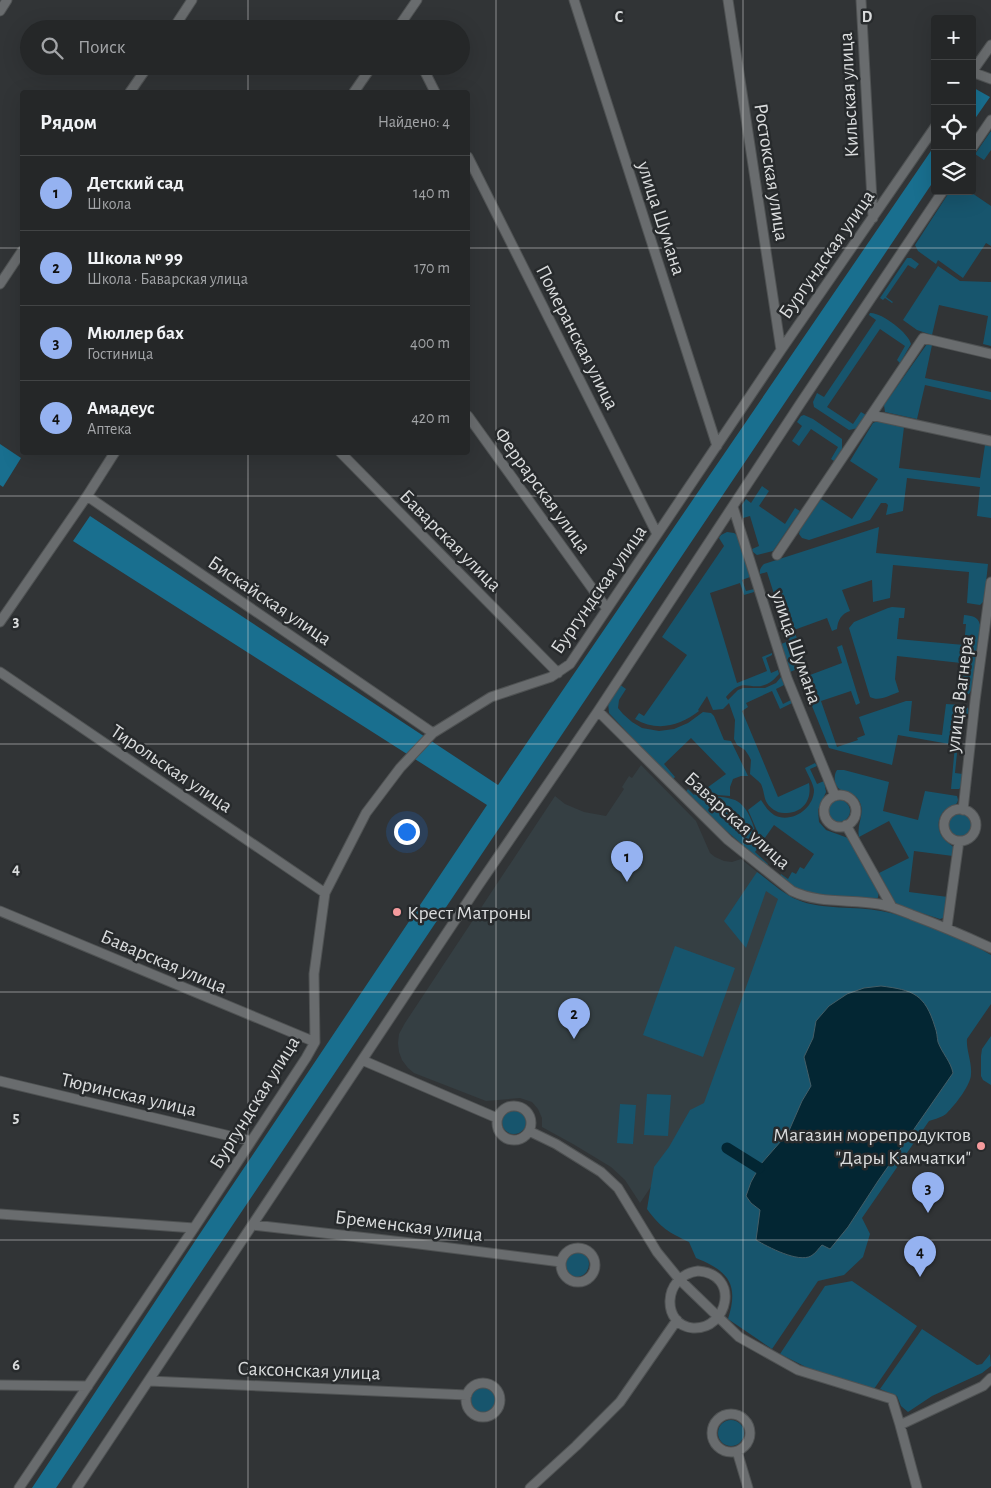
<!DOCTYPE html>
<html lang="ru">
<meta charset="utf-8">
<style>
:root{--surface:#252728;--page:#313334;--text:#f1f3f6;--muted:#a3a5a8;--line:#424445;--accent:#95b2f1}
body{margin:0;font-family:"Alegreya Sans",sans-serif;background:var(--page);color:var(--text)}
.controls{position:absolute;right:15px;top:15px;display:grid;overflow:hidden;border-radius:5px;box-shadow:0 5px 20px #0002}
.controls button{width:45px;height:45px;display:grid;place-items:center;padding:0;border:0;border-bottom:1px solid var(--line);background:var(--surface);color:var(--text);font:25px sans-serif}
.you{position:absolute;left:406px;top:831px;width:18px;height:18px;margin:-12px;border:4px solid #fff;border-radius:50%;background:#1a73e8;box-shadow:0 0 0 8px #1a73e833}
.badge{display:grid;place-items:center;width:32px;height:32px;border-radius:50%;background:var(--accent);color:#111;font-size:16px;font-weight:700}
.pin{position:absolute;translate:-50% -41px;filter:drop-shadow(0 1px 2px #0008)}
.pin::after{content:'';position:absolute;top:26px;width:18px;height:15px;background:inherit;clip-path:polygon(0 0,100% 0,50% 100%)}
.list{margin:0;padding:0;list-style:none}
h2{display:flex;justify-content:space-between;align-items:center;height:65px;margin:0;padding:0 20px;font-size:21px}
h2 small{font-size:16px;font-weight:400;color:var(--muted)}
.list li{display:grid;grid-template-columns:32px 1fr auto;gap:15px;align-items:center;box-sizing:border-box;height:75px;padding:0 20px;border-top:1px solid var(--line)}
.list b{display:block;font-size:19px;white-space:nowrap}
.list p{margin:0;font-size:16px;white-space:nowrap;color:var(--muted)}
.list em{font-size:16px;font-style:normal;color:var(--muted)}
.icon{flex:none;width:28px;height:28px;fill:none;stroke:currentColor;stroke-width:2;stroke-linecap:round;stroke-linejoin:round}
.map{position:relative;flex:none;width:991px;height:1488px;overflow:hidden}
.search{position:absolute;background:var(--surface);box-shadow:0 5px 20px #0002;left:20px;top:20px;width:450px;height:55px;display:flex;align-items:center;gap:12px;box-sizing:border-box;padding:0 18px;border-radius:28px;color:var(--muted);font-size:19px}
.panel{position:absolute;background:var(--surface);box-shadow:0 5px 20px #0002;left:20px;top:90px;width:450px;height:365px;border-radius:5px}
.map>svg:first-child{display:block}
.built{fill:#353f43}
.green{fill:#17556d}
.forest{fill:#196f8f}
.water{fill:#032633;stroke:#445d66}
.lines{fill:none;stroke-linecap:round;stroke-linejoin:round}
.canal{stroke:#032633;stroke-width:11}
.street-casing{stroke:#4f5253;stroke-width:11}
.street{stroke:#696c6e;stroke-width:9}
.grid{fill:none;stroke:#dadcdd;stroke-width:1;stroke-opacity:0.55}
.poi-dot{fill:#f59b9d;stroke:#272a2c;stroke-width:2}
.labels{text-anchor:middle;stroke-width:5;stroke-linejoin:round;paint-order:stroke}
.street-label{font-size:20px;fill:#dadcdd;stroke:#272a2c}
.poi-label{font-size:20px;fill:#dadcdd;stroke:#272a2c;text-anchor:start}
.grid-label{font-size:16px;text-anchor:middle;font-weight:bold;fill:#dadcdd;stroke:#272a2c;stroke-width:5;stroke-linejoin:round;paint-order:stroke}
</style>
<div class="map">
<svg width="991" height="1488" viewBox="0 0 991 1488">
<rect width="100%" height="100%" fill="#313436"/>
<path class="built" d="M641,765L696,821L710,853L715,857L724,861L732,862L741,859L788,897L801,903L837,909L640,1203L625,1180L611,1167L573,1144L542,1127V1118L538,1109L532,1102L520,1098L486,1101L414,1073L408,1068L402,1060L399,1052L398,1043L399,1034L405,1023L555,796L565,804L584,812L606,816L624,789L622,787L629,776L632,778Z"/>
<path class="green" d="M991,131V150L984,160L975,154Z
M950,191H969L991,206V246L986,243L963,278L938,260L936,264L918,251L915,245Z
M907,258H911L919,264L915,269L908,265L886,297L893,302L892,303L885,298L883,300L880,298Z
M938,266L960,281L991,282V346L983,344L988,316L939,305L932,335L917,330L903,320Z
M870,313C881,312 909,333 911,344L900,363L897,360L905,346L880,329L827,407L853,424L861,412L866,415L858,428L849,430L814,407L813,402L817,393L824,397L876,320L869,315Z
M927,344L932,345L925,378L991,392V400L925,385L917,419L885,412L884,405Z
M804,415L813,419L842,439V449L834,461L831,459L838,447L811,429L799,446L792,441L802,426L797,422L801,416Z
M878,421L904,427L899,468L980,478L985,445L991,446V518L977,516L980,487L907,478L903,511L886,515L888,505L886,503H881L870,520L809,540L802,538L799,534L800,530L821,499L852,519L878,479L850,461L873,423Z
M762,486L769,491L759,506L785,524L795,508L800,511L773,551L757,555L753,552L752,549L759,546L750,516L743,518L742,505L746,499L751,503Z
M879,527L876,553L988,564L984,601L980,605L967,603L969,572L893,565L890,598L873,602L872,580L842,590L850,611C841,614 838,620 837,629L832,631L827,618L794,630L810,675L842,663L837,647L842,645L860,703L856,705L851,691L821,701L837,747L858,740L857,738L865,735L859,717L906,701H912L909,731L942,735L946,704L962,705L968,708L969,714L961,713L955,773L963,774L961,787L959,789H951L955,745L898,735L892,765L829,748L797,669L790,672L781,644L789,641L767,572L760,574C759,570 761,567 764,564Z
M727,532L734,533L737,535L750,577L742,580L746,591L754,589V592L744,595L740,583L710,593L737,683L767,671L762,657L772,653V655L766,658L771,673L778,670L779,674C776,677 772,682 767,684C749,692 744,675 726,697L728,700L738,690L743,688H765L776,683L781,677L784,685L776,689L783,704L791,700L792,703L780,709L772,691L746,703L748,707L742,711L778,797L809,783C812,799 804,812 787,813C783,813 779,813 776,811C762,803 766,795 761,784C758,780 753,777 750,774L751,760L749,756L745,750L737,745L734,739L735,720L729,703L723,709L713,710L707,696L698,710L699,711C680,726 657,732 635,719L639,713L644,716L687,655L662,637L724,546L719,538L721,535Z
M892,607L905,608L904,618H899L897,639L964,645L966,624H963L964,615C972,616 978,616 980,625L972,689L969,694H956L957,684H959L961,663L897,656L895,679L899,692C890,695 879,702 870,697L849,628L854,622L888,608Z
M619,684L626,689L619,700L618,708L623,714L632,722L642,728L659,731L674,729L688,723L703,712L711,713L714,716L724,740L731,741L748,776H741L733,779L730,787V796L718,795L708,791L704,795C714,796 726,797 735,800C750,807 755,830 758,844L760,842L758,833L748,810L761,800C765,806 768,811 774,815C791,824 814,809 814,790C813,783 808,775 805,768L815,763L817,766L810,769L817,784L824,781L826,792L818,810L819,822L826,830L848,838L877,890C879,894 879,897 876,900L824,897L798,890L779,877L781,874L788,879L792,872L796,874L800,867L804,869L814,854L774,825L755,852L768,864L767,866L684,794L688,789L694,795L698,791L700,793L726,774L691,738L664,764L675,777L672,780L609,713L608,702Z
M837,770H844L889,782L883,811L918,820L925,791L957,796L958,800L957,803C954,806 950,807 946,809C937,816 936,831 944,839C947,843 951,844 954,848L953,856L914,851L909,892L948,897L945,916L943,918L940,919L897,905L895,902L879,873L909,858L889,821L859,837C856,823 867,812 858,799C853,792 847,794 841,790C834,786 833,776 837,770Z
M828 811a11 11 0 1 1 22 0a11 11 0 1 1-22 0Z
M949 825a11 11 0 1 1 22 0a11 11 0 1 1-22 0Z
M757,872C770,881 783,894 798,900C821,910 856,906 881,911C894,913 906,918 918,922C943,931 968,941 991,955V1004L967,1039C966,1050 972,1062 971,1074C971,1085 955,1105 947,1113C943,1117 935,1119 929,1121L862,1218L870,1234L863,1257L844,1275L818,1281L772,1349L728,1319C739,1285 729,1271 696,1258L689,1242C668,1232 661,1228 647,1209L654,1167L669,1147L690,1110L704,1103L778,899L766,891L746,948L724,921Z
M675,946L735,968L703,1057L643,1035Z
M991,1036V1085L983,1080L981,1076V1056L982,1049Z
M647,1094L671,1095L668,1136L644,1135Z
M620,1104L636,1105L633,1144L617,1143Z
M502 1122a12 12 0 1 1 24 0a12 12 0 1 1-24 0Z
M563 1264a13 13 0 1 1 26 0a13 13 0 1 1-26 0Z
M852,1281L917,1326L874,1389L812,1370L780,1354L825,1286Z
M922,1329L977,1365L982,1364L990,1354L991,1366L982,1373L932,1396L908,1412L901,1406L897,1396L880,1389Z
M471 1400a13 13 0 1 1 26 0a13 13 0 1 1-26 0Z
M718 1433a13 13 0 1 1 26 0a13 13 0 1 1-26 0Z"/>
<path class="forest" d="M974,88L990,97L972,123V91Z
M935,145V179L56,1488H32L197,1238L487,805L73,541L90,516L498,785Z
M0,444L21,458L3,487L0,485Z"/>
<path class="water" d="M881,986C913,990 925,994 935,1027C937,1032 937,1037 938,1042C942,1053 951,1062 953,1073L878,1181L848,1227L830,1249L822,1245C819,1248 815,1254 811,1256C798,1263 768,1247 756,1240L760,1210L751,1203L746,1196L751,1182L761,1164L788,1133L802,1101L811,1086L804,1057L813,1038L816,1021L829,1006L847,994L864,988Z"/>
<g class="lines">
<path class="canal" d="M727,1148L759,1168"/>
<defs>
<path id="street" d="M574,0L717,446
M728,0L781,350
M861,0L873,218
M0,11L7,0
M173,29L192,0
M397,29L417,0
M422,66L435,92
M972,72L991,45
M972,72L991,79
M130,92L148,66
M354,92L372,66
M972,148L991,120
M468,157L657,534
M0,284L22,251
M871,415L991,441
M468,416L607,609
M340,452L558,673
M87,496L433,733
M733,507L787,678L835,796
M777,555L923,338L991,354
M0,622L87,496L115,452
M0,672L325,893
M598,711L728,840L792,891C819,904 850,899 879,904C891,906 902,911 912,915C939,925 965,936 991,948
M824 811a16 16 0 1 1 32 0a16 16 0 1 1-32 0Z
M944 825a16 16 0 1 1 32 0a16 16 0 1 1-32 0Z
M963,810L975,701L991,582
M846,825L892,907
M0,911L315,1042
M947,927L959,841
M362,1060L497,1118
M0,1081L251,1141
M497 1123a17 17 0 1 1 34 0a17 17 0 1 1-34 0Z
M529,1131L556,1144L601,1172L618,1188L657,1252L679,1279L739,1337L798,1370L892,1399L900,1425L917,1488
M0,1214L194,1228
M253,1225L403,1242L561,1262
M561 1265a17 17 0 1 1 34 0a17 17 0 1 1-34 0Z
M698,1271C741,1274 728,1330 693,1328C662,1326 661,1276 698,1271Z
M149,1381L467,1395
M466 1400a17 17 0 1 1 34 0a17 17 0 1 1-34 0Z
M0,1385L88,1386
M712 1433a19 19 0 1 1 38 0a19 19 0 1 1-38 0Z
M900,1425L983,1386L991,1378
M737,1451L748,1488
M19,1488L194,1228L306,1058L315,1042L314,974L325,893L366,813L400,768L433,733L491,697L551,677L570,664L781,350L935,127
M77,1488L478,886L598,711L800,404L943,191
M530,1488L576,1446L620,1402L677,1320"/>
</defs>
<use href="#street" class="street-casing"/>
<use href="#street" class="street"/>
</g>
<path class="grid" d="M248,0V29M496,0V1488M743,0V1488M248,66V92M0,248H22M468,248H991M248,452V1488M0,496H991M0,744H991M0,992H991M0,1240H991"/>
<g class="poi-dot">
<circle cx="397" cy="912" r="5"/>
<circle cx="981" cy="1146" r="5"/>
</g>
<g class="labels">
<g class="street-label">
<text transform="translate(848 95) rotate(-93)" y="7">Кильская улица</text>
<text transform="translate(772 172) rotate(81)" y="7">Ростокская улица</text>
<text transform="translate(662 218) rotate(72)" y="7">улица Шумана</text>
<text transform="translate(826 254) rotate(-55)" y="7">Бургундская улица</text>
<text transform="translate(578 337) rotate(63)" y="7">Померанская улица</text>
<text transform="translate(543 490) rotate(54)" y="7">Феррарская улица</text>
<text transform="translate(451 540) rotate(45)" y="7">Баварская улица</text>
<text transform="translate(598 589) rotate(-55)" y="7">Бургундская улица</text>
<text transform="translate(270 600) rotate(34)" y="7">Бискайская улица</text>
<text transform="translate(797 647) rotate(71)" y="7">улица Шумана</text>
<text transform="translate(959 694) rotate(-83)" y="7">улица Вагнера</text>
<text transform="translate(172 768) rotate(34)" y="7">Тирольская улица</text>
<text transform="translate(738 820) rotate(42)" y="7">Баварская улица</text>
<text transform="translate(164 961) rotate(23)" y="7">Баварская улица</text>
<text transform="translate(129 1094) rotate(13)" y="7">Тюринская улица</text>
<text transform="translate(254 1102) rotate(-58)" y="7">Бургундская улица</text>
<text transform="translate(409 1225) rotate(7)" y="7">Бременская улица</text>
<text transform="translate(309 1370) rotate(2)" y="7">Саксонская улица</text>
</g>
<g class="poi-label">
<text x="407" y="919">Крест Матроны</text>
<text x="971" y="1141" text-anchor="end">Магазин морепродуктов<tspan x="971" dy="23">"Дары Камчатки"</tspan></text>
</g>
</g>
<g class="grid-label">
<text x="619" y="22">C</text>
<text x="867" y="22">D</text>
<text x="16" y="626">3</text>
<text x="16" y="874">4</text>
<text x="16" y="1122">5</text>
<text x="16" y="1370">6</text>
</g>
</svg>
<div class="controls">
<button>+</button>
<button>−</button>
<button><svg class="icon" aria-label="locate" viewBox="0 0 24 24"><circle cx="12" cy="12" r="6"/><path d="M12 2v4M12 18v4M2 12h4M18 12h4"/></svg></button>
<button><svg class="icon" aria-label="layers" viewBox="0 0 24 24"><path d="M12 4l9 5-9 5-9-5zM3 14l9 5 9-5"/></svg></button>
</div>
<div class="you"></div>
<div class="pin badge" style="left:627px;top:882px">1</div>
<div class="pin badge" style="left:574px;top:1039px">2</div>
<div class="pin badge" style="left:928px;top:1213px">3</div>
<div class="pin badge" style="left:920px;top:1277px">4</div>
<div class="search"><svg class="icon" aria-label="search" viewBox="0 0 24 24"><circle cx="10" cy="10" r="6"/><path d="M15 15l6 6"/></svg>Поиск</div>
<section class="panel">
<h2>Рядом<small>Найдено: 4</small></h2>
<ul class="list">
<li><span class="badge">1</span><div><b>Детский сад</b><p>Школа</p></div><em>140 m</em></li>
<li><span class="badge">2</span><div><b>Школа № 99</b><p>Школа · Баварская улица</p></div><em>170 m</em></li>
<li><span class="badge">3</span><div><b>Мюллер бах</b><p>Гостиница</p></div><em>400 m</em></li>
<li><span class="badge">4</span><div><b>Амадеус</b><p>Аптека</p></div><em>420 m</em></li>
</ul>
</section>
</div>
